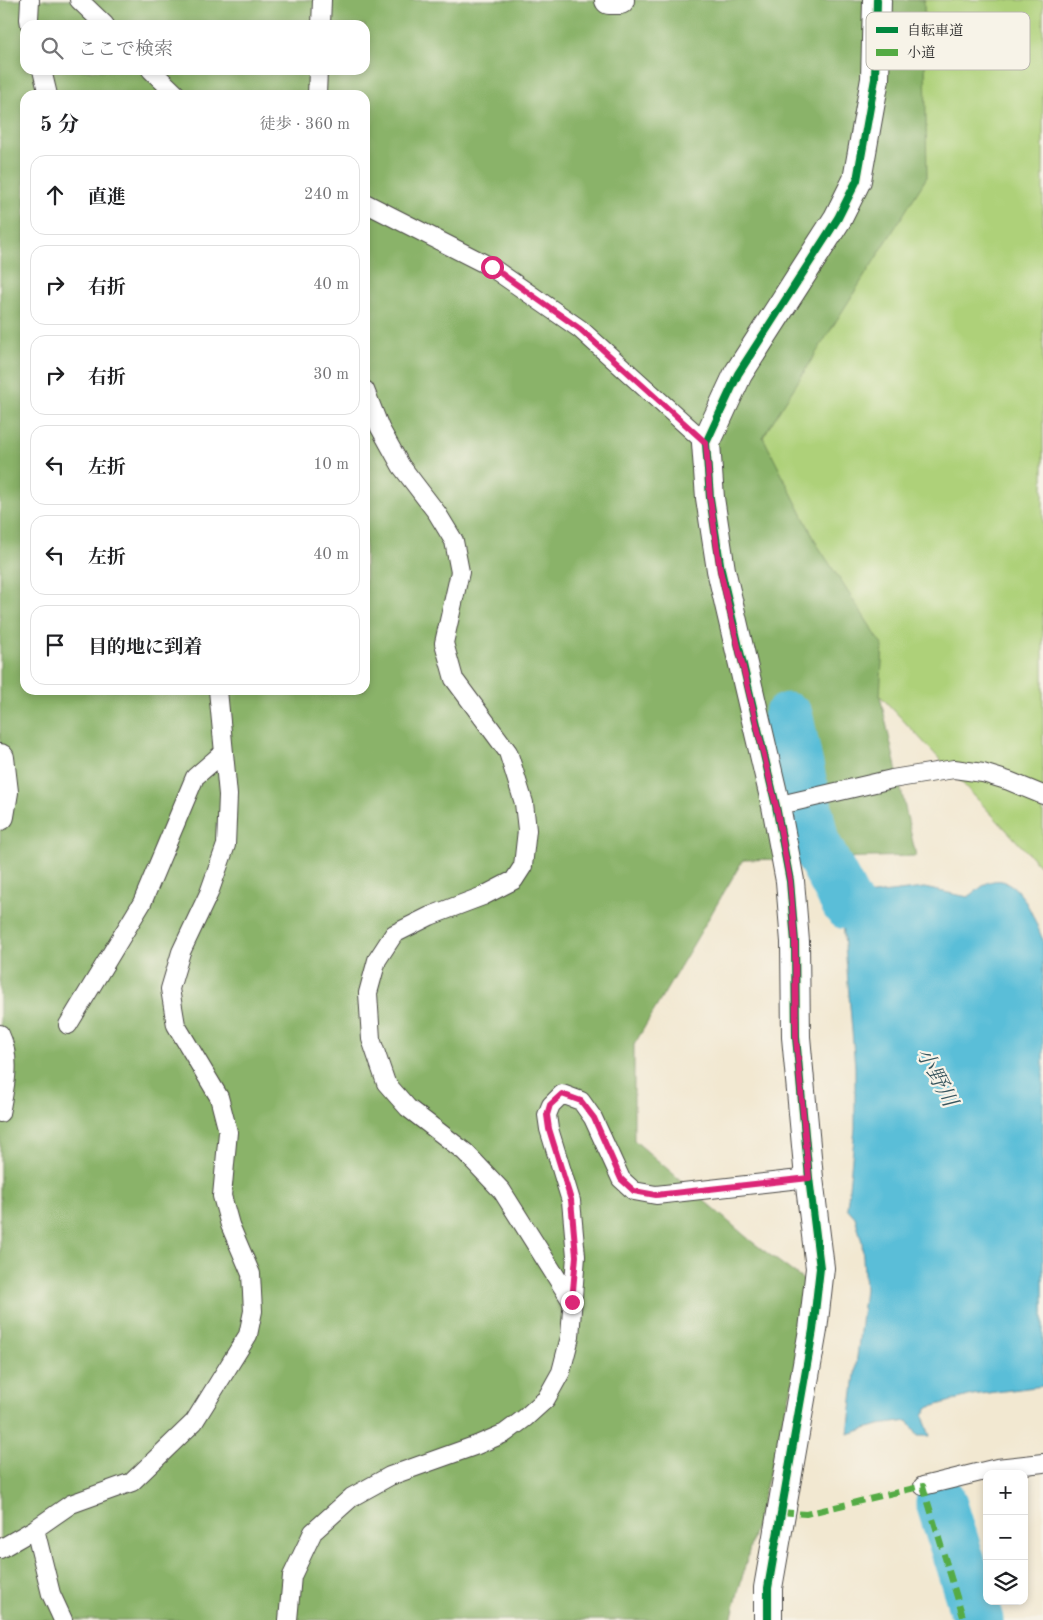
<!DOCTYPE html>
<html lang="ja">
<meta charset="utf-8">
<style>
:root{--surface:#fff;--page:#f6f6f6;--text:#202124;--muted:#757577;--line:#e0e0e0}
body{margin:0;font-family:"Old Standard TT","Noto Serif JP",serif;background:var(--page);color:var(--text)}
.controls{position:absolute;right:15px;bottom:15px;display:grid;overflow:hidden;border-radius:10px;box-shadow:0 2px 8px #0003}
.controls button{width:45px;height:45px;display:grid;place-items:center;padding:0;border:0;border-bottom:1px solid var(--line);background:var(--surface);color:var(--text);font:25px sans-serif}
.stop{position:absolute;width:15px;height:15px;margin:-11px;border:4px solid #db2777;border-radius:50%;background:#fff}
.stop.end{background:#db2777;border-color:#fff;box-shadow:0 1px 5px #0008}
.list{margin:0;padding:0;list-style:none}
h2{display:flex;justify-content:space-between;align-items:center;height:65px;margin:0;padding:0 20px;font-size:21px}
h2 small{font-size:16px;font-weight:400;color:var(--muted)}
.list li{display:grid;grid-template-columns:32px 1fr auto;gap:15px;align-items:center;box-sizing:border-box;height:80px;margin:0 10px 10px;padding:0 10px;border:1px solid var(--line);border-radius:15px}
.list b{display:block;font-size:19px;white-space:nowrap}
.list em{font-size:16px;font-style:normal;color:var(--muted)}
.icon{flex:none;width:28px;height:28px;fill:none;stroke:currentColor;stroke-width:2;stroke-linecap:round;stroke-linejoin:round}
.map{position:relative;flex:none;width:1043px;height:1620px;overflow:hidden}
.search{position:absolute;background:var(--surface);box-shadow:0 2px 8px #0003;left:20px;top:20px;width:350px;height:55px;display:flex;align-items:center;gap:12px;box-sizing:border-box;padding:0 18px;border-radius:15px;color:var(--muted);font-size:19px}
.panel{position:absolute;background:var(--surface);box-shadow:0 2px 8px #0003;left:20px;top:90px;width:350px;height:605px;border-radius:15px}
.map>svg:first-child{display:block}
.green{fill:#aed179;stroke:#6c7e52}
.forest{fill:#8ab369;stroke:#5a6f4a;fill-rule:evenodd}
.water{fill:#5abed8;stroke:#427482}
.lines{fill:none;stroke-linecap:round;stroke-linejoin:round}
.river{stroke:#5abed8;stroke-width:51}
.lane-casing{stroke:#494744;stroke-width:20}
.street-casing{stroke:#494744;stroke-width:30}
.lane{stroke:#fff;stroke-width:18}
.street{stroke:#fff;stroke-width:28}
.quiet{stroke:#54ab44;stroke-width:6;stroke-dasharray:12 6;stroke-linecap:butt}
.cycleway-casing{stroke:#f7f3e8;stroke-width:11}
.cycleway{stroke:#00873e;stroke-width:8}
.route{stroke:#db2777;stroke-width:6}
.labels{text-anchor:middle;stroke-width:4.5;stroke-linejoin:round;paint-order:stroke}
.water-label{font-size:21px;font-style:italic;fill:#39575f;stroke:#f7f3e8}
.key{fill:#f7f3e8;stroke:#bab7af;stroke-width:1}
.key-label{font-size:14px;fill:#2b2b2b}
</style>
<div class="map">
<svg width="1043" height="1620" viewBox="0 0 1043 1620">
<rect width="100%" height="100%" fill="#f7f3e8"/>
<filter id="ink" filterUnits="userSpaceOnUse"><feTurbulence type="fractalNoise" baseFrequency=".02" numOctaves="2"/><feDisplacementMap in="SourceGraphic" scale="10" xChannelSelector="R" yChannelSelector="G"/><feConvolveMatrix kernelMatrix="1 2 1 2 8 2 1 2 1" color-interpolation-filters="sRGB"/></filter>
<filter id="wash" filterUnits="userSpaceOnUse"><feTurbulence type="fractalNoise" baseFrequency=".0096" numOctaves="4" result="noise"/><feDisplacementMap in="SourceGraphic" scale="20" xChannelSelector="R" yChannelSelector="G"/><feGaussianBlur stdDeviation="1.12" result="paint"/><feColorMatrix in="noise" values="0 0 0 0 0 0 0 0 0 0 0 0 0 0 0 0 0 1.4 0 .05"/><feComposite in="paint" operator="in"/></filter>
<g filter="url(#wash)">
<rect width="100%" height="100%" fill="#f2e8d1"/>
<path class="green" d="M907,0H1043V869L807,618L763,437L868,261Z"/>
<path class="forest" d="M0,0H924L927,177L763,437L818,546L883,646L880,696L916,856L743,860L634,1045V1140L751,1241L817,1290L731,1620H0ZM25,25H365V70H25ZM25,95H365V690H25Z"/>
<path class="water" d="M819,839L844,886L856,896L924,888L968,897C974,893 981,887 987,883C1019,869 1034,920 1043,940V1386L972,1395L927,1408L923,1416L930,1436H918L908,1421L879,1425L848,1434L865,1289L862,1242L855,1217L847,1208L855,1128V1067L842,910L808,846Z"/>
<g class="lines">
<path class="river" d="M788,718L814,842L847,904
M941,1502L978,1620"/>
</g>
</g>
<g filter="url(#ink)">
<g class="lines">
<defs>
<path id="lane" d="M30,0L29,19L30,25
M79,0L105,25
M321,25L322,0
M42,70L48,95
M151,70L177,95
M317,95L318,70
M365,203L491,267L580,329L706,443
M365,390L380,428L401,466L437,513L454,541L460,572L444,643L454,679L508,752L524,803L527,830L523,866L514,880L483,896L430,916L394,934L377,960L368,993L371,1039L386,1083L408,1108L465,1152L502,1191L572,1302
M776,806L892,779L954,769L983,773L1009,781L1043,795
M68,1025L142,903L195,777L224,752
M0,1034C12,1059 5,1087 0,1113
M923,1486L997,1468L1043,1463
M35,1529L51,1594L63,1620
M0,1549L35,1529L71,1504L132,1482L194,1422L248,1335L253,1311L251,1274L230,1225L222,1196L228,1132L219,1097L176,1025L170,989L181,952L209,893L226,845L228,795L218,690
M288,1620L292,1576L313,1532L352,1497L390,1476L477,1445L505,1433L525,1418L546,1399L561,1372L570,1337L576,1256L571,1201L549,1129L547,1115L551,1105L562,1094L581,1101L593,1118L621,1179L634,1191L656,1195L809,1178"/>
<path id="street" d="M609,0H620
M0,758L4,792L0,816
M768,1620V1588L813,1330L820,1268L809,1178L796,1037L795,942L790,881L776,806L721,570L710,498L706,443L738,374L838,218L857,180L875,79L877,0"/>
</defs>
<use href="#lane" class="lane-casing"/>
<use href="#street" class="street-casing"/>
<use href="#lane" class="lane"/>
<use href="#street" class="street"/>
<path class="quiet" d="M781,1512L806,1514L923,1486L964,1620"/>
<defs>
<path id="cycleway" d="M768,1620V1588L813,1330L820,1268L809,1178L796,1037L795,942L790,881L776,806L721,570L710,498L706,443L738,374L838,218L857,180L875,79L877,0"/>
</defs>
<use href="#cycleway" class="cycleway-casing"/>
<use href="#cycleway" class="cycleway"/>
</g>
</g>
<g class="lines" filter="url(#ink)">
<path class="route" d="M492,267L580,329L706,443L710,498L720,570L776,806L790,881L795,942L796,1038L809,1178L656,1195L634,1191L621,1179L594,1118L581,1101L562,1094L550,1105L547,1115L549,1129L571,1200L576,1256L572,1302"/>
</g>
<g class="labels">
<g class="water-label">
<text transform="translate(937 1077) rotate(62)" y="7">小野川</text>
</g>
</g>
<rect x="866" y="12" width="164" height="58" rx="8" class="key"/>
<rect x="876" y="27" width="22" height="6" fill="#00873e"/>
<rect x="876" y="49" width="22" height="7" fill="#54ab44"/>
<g class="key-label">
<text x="907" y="35">自転車道</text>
<text x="907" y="57">小道</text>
</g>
</svg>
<div class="controls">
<button>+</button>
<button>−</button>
<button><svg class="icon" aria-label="layers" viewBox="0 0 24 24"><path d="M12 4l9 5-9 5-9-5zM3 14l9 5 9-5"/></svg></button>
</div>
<div class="stop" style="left:492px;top:267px"></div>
<div class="stop end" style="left:572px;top:1302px"></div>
<div class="search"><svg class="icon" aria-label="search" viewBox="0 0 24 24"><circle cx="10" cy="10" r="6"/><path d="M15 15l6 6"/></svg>ここで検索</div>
<section class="panel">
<h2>5 分<small>徒歩 · 360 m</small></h2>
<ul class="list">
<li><svg class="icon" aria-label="ahead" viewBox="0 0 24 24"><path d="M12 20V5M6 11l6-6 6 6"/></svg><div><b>直進</b></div><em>240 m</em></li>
<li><svg class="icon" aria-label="right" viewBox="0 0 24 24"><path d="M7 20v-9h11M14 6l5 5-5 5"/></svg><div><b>右折</b></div><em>40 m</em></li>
<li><svg class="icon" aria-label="right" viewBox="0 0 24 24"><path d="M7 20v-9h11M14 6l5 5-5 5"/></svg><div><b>右折</b></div><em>30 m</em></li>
<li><svg class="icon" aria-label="left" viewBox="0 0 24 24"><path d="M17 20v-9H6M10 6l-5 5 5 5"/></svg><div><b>左折</b></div><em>10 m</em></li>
<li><svg class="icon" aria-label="left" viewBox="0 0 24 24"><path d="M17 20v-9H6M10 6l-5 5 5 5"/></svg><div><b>左折</b></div><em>40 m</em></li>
<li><svg class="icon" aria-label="arrive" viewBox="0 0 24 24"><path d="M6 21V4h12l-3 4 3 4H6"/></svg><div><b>目的地に到着</b></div></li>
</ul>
</section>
</div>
